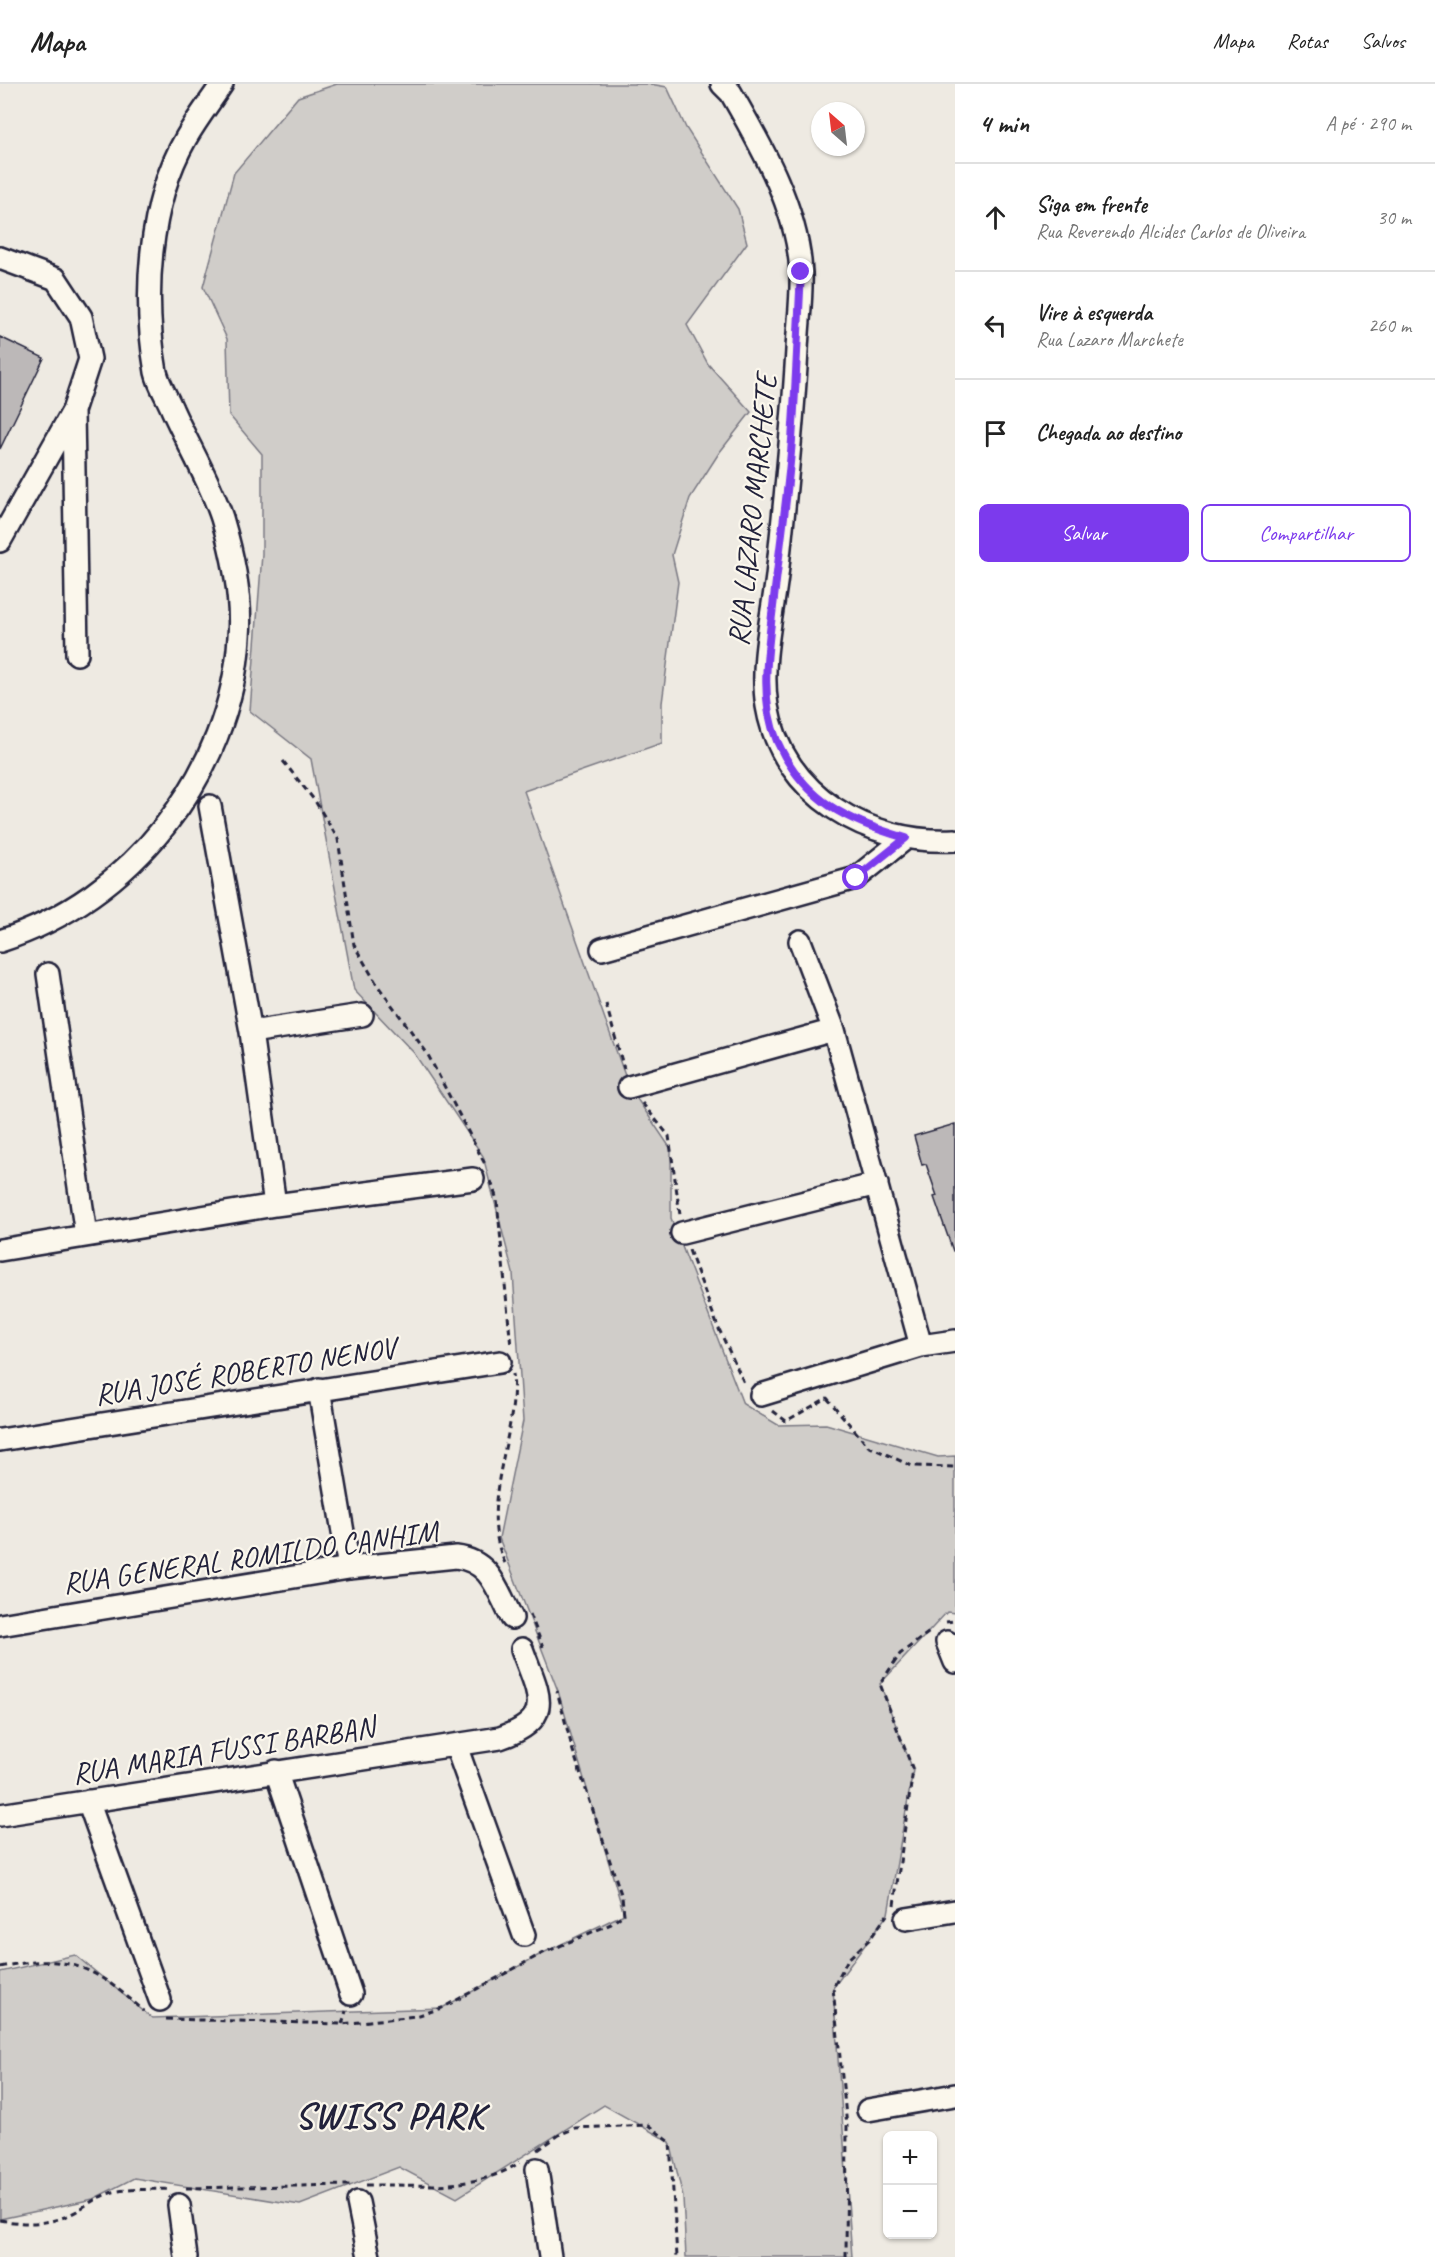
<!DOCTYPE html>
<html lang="pt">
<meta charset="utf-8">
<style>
:root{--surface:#fff;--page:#f2f2f2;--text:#222;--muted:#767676;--line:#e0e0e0;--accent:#7c3aed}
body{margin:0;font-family:Caveat,sans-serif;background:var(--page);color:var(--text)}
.controls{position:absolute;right:18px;bottom:18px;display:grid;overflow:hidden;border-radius:9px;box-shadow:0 2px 4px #0004}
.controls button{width:54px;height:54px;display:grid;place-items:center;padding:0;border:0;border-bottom:2px solid var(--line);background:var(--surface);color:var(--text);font:30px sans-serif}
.compass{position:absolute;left:811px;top:18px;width:54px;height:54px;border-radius:50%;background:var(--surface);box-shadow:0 2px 4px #0004;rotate:332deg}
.stop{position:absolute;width:18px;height:18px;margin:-14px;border:4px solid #7c3aed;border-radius:50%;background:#fff}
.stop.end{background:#7c3aed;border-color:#fff;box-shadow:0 2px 6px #0008}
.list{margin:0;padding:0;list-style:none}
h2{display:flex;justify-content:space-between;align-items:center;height:78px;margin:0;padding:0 24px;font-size:26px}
h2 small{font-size:20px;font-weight:400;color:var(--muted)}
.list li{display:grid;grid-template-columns:39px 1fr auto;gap:18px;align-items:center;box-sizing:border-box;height:108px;padding:0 24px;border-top:2px solid var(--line)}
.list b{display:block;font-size:22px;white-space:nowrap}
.list p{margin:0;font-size:20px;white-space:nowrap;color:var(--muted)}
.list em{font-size:20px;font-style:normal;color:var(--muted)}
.actions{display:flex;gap:12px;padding:18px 24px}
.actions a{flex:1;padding:14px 0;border:2px solid var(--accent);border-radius:9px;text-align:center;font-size:21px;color:var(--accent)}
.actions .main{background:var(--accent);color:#fff}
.icon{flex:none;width:33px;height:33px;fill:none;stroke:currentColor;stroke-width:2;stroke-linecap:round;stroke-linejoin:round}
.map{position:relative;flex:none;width:955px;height:2173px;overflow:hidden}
header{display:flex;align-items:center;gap:36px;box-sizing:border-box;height:84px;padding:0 30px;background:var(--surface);border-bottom:2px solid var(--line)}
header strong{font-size:28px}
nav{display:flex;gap:33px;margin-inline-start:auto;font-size:21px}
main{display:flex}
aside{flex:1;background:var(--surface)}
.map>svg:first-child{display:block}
.green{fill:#d0cdc9;stroke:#797882;stroke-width:1.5}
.building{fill:#bcb8b8;stroke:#22223b;stroke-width:1.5}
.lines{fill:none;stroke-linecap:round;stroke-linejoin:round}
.minor-casing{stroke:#22223b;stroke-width:26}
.path{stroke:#22223b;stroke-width:3;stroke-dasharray:6 4.5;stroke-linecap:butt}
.minor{stroke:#fbf7ec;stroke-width:21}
.route{stroke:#7c3aed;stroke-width:8}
.labels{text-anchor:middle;stroke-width:4.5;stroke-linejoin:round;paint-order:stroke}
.street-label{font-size:30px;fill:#22223b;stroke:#fbf7ec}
.district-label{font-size:36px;font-weight:bold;letter-spacing:1.5px;fill:#22223b;stroke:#fbf7ec}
</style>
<header>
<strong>Mapa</strong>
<nav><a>Mapa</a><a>Rotas</a><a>Salvos</a></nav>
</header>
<main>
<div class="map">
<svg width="955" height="2173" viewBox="0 0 955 2173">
<rect width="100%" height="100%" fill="#eeeae2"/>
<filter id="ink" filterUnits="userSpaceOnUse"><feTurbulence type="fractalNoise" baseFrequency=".0167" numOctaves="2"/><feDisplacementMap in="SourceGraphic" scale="12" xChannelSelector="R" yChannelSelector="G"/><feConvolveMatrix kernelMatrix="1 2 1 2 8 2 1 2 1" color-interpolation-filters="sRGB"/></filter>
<g filter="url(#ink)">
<path class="green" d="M337,0H650L667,3L686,44L738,125L747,159L687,241L708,280L751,328L719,369L690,414L672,471L678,498L662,619V659L524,707L629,1003L671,1065V1134L743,1320L778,1341L826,1340L938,1373L955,1372V1529L947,1528L880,1600L913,1686L888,1830L833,1904L852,2173H686L683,2113L670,2058L604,2021L457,2114L399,2083L300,2121L134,2094L93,2115L0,2135V1888L75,1871L152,1934L442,1924L541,1870L624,1830L558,1607L499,1454L523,1337L513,1189L483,1072L414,969L354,906L311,675L250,627L262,470V370L229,331L227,255L203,203L234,89L298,13Z"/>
<path class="building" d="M0,253L44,274L0,365Z
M955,1040V1167H953L934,1113L937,1112L926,1080L922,1081L914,1052Z"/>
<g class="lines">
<defs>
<path id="minor" d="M722,0L731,9C762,63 798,125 801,189C802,214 798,241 797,266C793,342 785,416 777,492C772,533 760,581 767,622C782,712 870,761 955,756
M0,174L56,195L81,233L90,275L73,327L0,457
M73,327L77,570
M210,722L251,948L275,1121
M0,857C131,816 231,690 239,553C242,514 233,471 222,434C210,397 188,361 172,325C167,313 159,301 156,288C143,214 148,120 186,54C197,35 210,18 222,0
M800,857L834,946L921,1262
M602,865L856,794L906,754
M48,890L86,1151
M251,948L362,931
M629,1003L834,946
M682,1149L877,1100
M0,1166L275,1121L473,1095
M319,1305L349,1484
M761,1311L921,1262L955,1257
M0,1356L500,1278
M0,1541L349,1484L456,1473C491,1477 497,1506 512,1534
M947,1558L955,1578
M456,1662L524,1851
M276,1687L351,1910
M88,1717L160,1916
M0,1731L500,1654C557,1635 538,1609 522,1565
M906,1835L955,1827
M868,2026L955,2011
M537,2085L550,2173
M358,2118L369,2173
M179,2121L186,2173"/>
</defs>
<use href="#minor" class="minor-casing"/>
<path class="path" d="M283,677L315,717L338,755L354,861L378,902L427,969L486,1082
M606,920L624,985
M642,1019L669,1052L680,1131
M491,1097L497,1116L511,1263
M689,1166L718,1243L745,1301
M773,1327L786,1337L827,1314L868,1362L912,1382L955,1383
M505,1479C477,1420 519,1351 513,1290
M530,1530L543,1563
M946,1538L955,1537
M894,1821L913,1686L880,1600L900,1570L932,1546
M0,1883C69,1869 93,1882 144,1927
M166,1935L342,1940L416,1932L442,1924L541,1870L611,1840L624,1830L622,1813L573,1667L557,1607
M342,1940L346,1927
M538,2066L559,2051L575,2044L648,2041L670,2058L677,2173
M366,2101C415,2100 478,2108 520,2078
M186,2104L350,2101
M0,2136C28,2141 52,2141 77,2127C88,2120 97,2113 110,2109C125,2104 153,2106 170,2105
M846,2173L847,2042L833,1904L848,1875L870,1855L887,1831"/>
<use href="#minor" class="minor"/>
</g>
</g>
<g class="lines" filter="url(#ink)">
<path class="route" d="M801,188C798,244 796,300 792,356C788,409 780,461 774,514C769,561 758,612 777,657C804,717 847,737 906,754L856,794"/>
</g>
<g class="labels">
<g class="street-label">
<text transform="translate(752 426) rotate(-84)" y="10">RUA LAZARO MARCHETE</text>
<text transform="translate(245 1287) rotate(-9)" y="10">RUA JOSÉ ROBERTO NENOV</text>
<text transform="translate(250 1473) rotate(-8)" y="10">RUA GENERAL ROMILDO CANHIM</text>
<text transform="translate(223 1666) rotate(-9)" y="10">RUA MARIA FUSSI BARBAN</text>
</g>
<g class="district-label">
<text x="390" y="2044">SWISS PARK</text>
</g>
</g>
</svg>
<div class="controls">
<button>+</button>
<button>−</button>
</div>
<svg class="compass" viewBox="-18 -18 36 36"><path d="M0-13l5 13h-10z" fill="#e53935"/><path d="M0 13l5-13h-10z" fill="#767676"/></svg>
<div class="stop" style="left:856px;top:794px"></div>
<div class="stop end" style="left:801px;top:188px"></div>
</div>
<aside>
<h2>4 min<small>A pé · 290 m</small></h2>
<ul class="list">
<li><svg class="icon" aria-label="ahead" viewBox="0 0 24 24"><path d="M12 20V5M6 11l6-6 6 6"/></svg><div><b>Siga em frente</b><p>Rua Reverendo Alcides Carlos de Oliveira</p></div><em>30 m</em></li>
<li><svg class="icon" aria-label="left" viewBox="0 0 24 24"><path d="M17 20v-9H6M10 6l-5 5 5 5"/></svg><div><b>Vire à esquerda</b><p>Rua Lazaro Marchete</p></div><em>260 m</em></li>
<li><svg class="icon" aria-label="arrive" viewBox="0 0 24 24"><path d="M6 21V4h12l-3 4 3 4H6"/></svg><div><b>Chegada ao destino</b></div></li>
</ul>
<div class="actions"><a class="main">Salvar</a><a>Compartilhar</a></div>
</aside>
</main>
